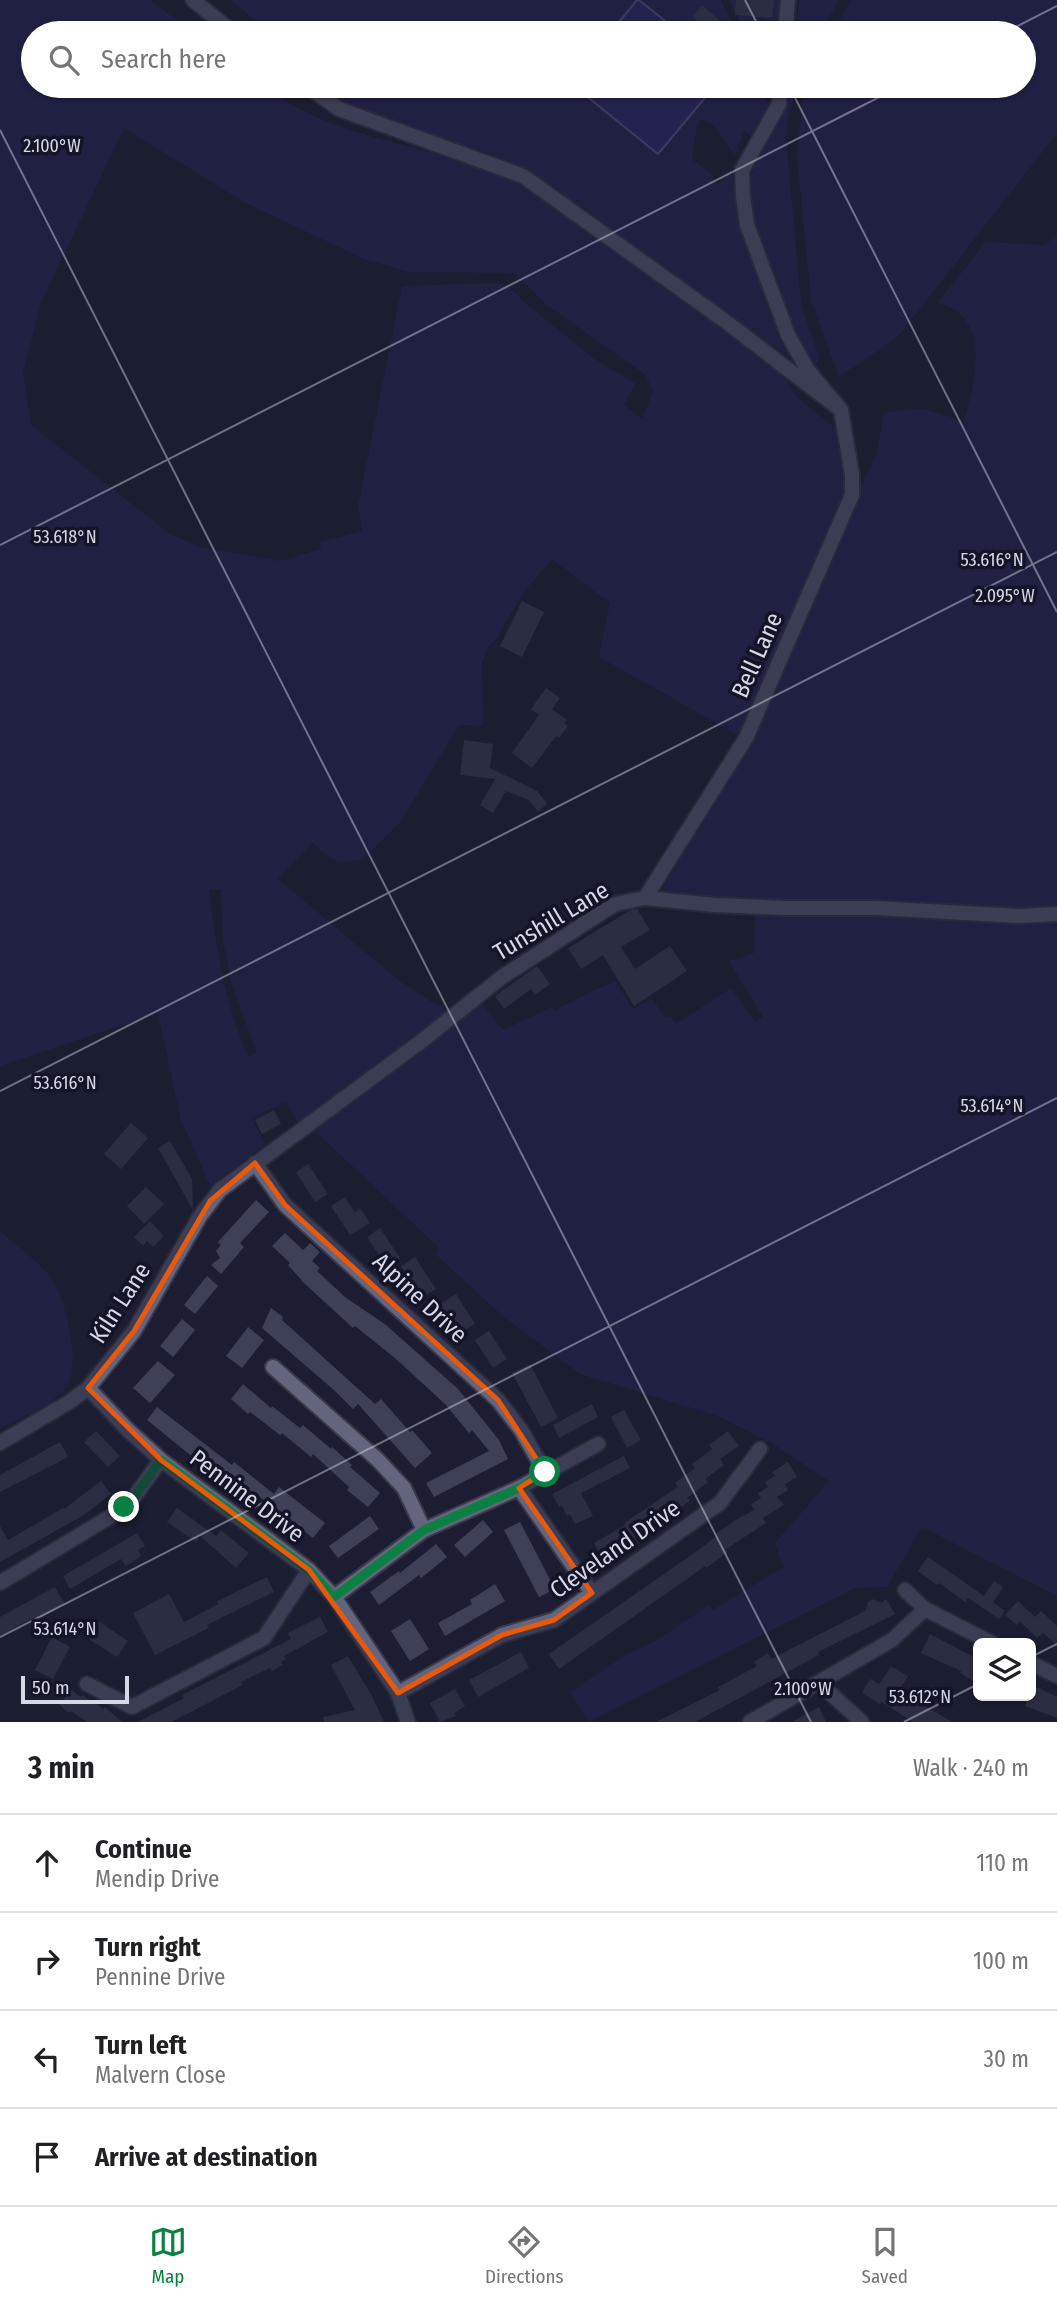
<!DOCTYPE html>
<meta charset="utf-8">
<style>
:root{--surface:#fff;--page:#f6f6f6;--text:#202124;--muted:#757577;--line:#e0e0e0;--accent:#0b8043}
body{margin:0;font-family:"Fira Sans Condensed",sans-serif;background:var(--page);color:var(--text)}
.controls{position:absolute;right:21px;bottom:21px;display:grid;overflow:hidden;border-radius:10px;box-shadow:0 2px 5px #0004}
.controls button{width:63px;height:63px;display:grid;place-items:center;padding:0;border:0;border-bottom:2px solid var(--line);background:var(--surface);color:var(--text);font:35px sans-serif}
.scale{position:absolute;left:21px;bottom:18px;width:108px;box-sizing:border-box;padding-left:7px;border:4px solid #d6d8e6;border-top:0;font-size:19px;line-height:24px;white-space:nowrap;color:#d6d8e6;-webkit-text-stroke:5px #131428;paint-order:stroke}
.stop{position:absolute;width:21px;height:21px;margin:-16px;border:5px solid #0b8043;border-radius:50%;background:#fff}
.stop.end{background:#0b8043;border-color:#fff;box-shadow:0 2px 7px #0008}
.list{margin:0;padding:0;list-style:none}
h2{display:flex;justify-content:space-between;align-items:center;height:91px;margin:0;padding:0 28px;font-size:30px}
h2 small{font-size:23px;font-weight:400;color:var(--muted)}
.list li{display:grid;grid-template-columns:46px 1fr auto;gap:21px;align-items:center;box-sizing:border-box;height:98px;padding:0 28px;border-top:2px solid var(--line)}
.list b{display:block;font-size:26px;white-space:nowrap}
.list p{margin:0;font-size:23px;white-space:nowrap;color:var(--muted)}
.list em{font-size:23px;font-style:normal;color:var(--muted)}
.icon{flex:none;width:38px;height:38px;fill:none;stroke:currentColor;stroke-width:2;stroke-linecap:round;stroke-linejoin:round}
.map{position:relative;flex:none;width:1057px;height:1722px;overflow:hidden}
.search{position:absolute;background:var(--surface);box-shadow:0 2px 5px #0004;left:21px;right:21px;top:21px;height:77px;display:flex;align-items:center;gap:18px;box-sizing:border-box;padding:0 24px;border-radius:38px;color:var(--muted);font-size:26px}
.sheet{height:483px;background:var(--surface)}
nav{display:flex;justify-content:space-around;align-items:center;box-sizing:border-box;height:98px;border-top:2px solid var(--line);background:var(--surface);font-size:19px;color:var(--muted)}
nav a{display:grid;justify-items:center;gap:4px}
nav .on{color:var(--accent)}
.map>svg:first-child{display:block}
.green{fill:#272459;fill-rule:evenodd}
.water{fill:#302b73;stroke:#625f96;stroke-width:2}
.building{fill:#3e4058}
.lines{fill:none;stroke-linecap:round;stroke-linejoin:round}
.street-casing{stroke:#39394a;stroke-width:18}
.street{stroke:#63657f;stroke-width:14}
.route{stroke:#0b8043;stroke-width:9}
.marked{fill:none;stroke:#e8590c;stroke-width:5;stroke-linejoin:round}
.ticks{fill:none;stroke:#d6d8e6;stroke-width:2;stroke-opacity:0.45}
.labels{text-anchor:middle;stroke-width:7;stroke-linejoin:round;paint-order:stroke}
.street-label{font-size:24px;fill:#d6d8e6;stroke:#131428}
.ticks-label{font-size:18px;text-anchor:middle;fill:#d6d8e6;stroke:#131428;stroke-width:7;stroke-linejoin:round;paint-order:stroke}
</style>
<div class="map">
<svg width="1057" height="1722" viewBox="0 0 1057 1722">
<rect width="100%" height="100%" fill="#1c1d32"/>
<path class="green" d="M0,0H150L194,33H33V86H263C337,142 433,145 517,178L776,367L799,399L836,429L845,494L738,735L599,657L610,603L552,559L523,593L497,638L488,647L482,662L483,726L466,725L458,727L400,822L362,860L339,862L323,853L313,842L278,879L401,982L438,1006L443,1005L447,1014L298,1122L286,1102L252,1118L265,1145L210,1185L181,1120L158,1013L0,1066ZM124,128L244,202L364,259L409,272L515,273L547,305L645,374L653,391L642,419L624,405L635,383L596,360L525,303L509,286L492,283L402,286L358,506L362,531L320,542L321,549L280,561L200,547L170,534L31,425L23,373L41,303ZM221,889L223,942L232,985L257,1053L248,1056C225,1004 216,947 209,890Z
M231,0H721L735,33H270Z
M729,0H785L782,33H745Z
M799,0H839L820,33H796Z
M851,0H1057V133L902,332L885,346L839,377L811,300L797,155L804,86H1024V33H832Z
M327,86H762L769,107L755,138L744,131L735,155L714,126L702,119L697,126L692,159L710,173L718,185L731,168L743,227L799,364L679,279L589,211L507,160L350,107Z
M790,86H797L788,117L786,138L800,291L802,307L819,357L817,364H814L793,330L756,232L749,203L750,182L753,169L765,140L782,113Z
M1057,234V910L796,903L702,898L671,894L663,888L748,747L777,687L864,479L877,454L884,412L924,409L964,421C973,388 988,338 958,312C953,308 944,305 938,302L986,242L1045,245Z
M755,913L818,917L880,914L968,922L1057,921V1596L922,1527L887,1587L855,1588L589,1722L570,1692L627,1654L654,1642L709,1605L713,1610L783,1567L775,1543L829,1481L773,1444L718,1416L580,1374L504,1317L435,1254L439,1248L313,1129L418,1055L482,1004L503,1030L552,1007L555,1010L596,989L616,982L633,1009L652,998L665,1018L670,1015L676,1024L731,988L755,1022L763,1017L729,961L754,953Z
M0,1231C16,1245 45,1266 55,1284C67,1307 82,1367 65,1389C50,1407 20,1418 0,1429Z"/>
<path class="water" d="M637,0H639L680,33H610Z
M574,86H715L658,154Z"/>
<path class="building" d="M736,0H774L772,18L735,15Z
M702,5L711,13L735,33H711L693,17Z
M522,601L544,612L522,657L500,646Z
M546,688L560,698L552,709L567,720L564,723L568,726L559,738L556,736L532,768L512,753L539,715L531,709Z
M464,740L493,744L490,768L537,791L547,804L538,812L529,800L506,791L493,813L480,805L495,779L460,775Z
M637,909L650,930L621,947L635,969L670,946L687,971L634,1006L603,955L581,969L568,948L629,911Z
M537,966L550,984L535,995L531,989L504,1009L495,996Z
M274,1110L281,1124L262,1134L255,1120Z
M131,1123L148,1138L121,1169L104,1154Z
M170,1141L192,1179L193,1210L158,1148Z
M308,1164L328,1194L315,1202L296,1172Z
M146,1187L164,1204L144,1224L127,1206Z
M345,1197L355,1212L360,1208L370,1223L350,1235L331,1206Z
M256,1200L269,1212L240,1243L244,1247L221,1274L211,1265L220,1258L216,1251L221,1245L218,1242Z
M150,1221L164,1236L153,1247L147,1241L143,1246L134,1237Z
M380,1228L400,1258L387,1267L367,1237Z
M285,1233L303,1250L310,1243L320,1252L312,1261L320,1268L317,1271L345,1297L386,1325L458,1389L499,1440L508,1459L434,1497L426,1483L489,1451L472,1430L469,1433L445,1404L396,1359L355,1326L353,1328L304,1283L288,1265L290,1263L272,1246Z
M415,1257L436,1289L421,1298L401,1266Z
M207,1276L218,1286L195,1314L184,1305Z
M456,1294L475,1324L458,1334L440,1304Z
M271,1308L283,1317L282,1320L375,1404L381,1399L410,1432L412,1430L432,1453L415,1468L358,1404L353,1409L335,1391L262,1328Z
M182,1319L195,1330L173,1357L160,1346Z
M248,1327L264,1340L242,1368L226,1356Z
M489,1331L507,1359L493,1368L475,1340Z
M158,1361L175,1375L150,1403L133,1388Z
M530,1364L558,1418L541,1427L512,1373Z
M243,1384L271,1408L272,1406L300,1428L303,1425L331,1449L332,1447L352,1465L350,1467L380,1493L368,1507L347,1490L349,1487L313,1454L311,1457L282,1433L280,1435L250,1412L248,1414L231,1399Z
M592,1404L598,1417L559,1438L553,1425Z
M157,1407L232,1465L234,1462L274,1494L279,1487L325,1523L313,1538L255,1493L251,1498L214,1468L211,1472L147,1420Z
M624,1410L641,1440L627,1448L611,1417Z
M96,1431L120,1456L108,1467L84,1442Z
M728,1431L739,1446L720,1459L724,1465L705,1479L708,1482L687,1498L690,1501L603,1559L594,1543L625,1525L624,1523L678,1487L675,1483L695,1468L692,1464L712,1449L709,1445Z
M60,1442L68,1457L0,1492V1475Z
M624,1456L630,1468L581,1493L593,1516L575,1524L570,1514L567,1516L562,1506L559,1507L552,1494Z
M788,1462L797,1477L785,1484L788,1490L777,1497L784,1505L763,1518L766,1523L726,1549L728,1552L706,1568L705,1566L687,1579L559,1669L549,1654L687,1558L716,1537L714,1535L734,1521L754,1510L751,1504L761,1498L758,1493L768,1487L765,1482L775,1476L772,1472Z
M101,1481L111,1494L84,1515L0,1562V1526L8,1540L63,1508L64,1509Z
M177,1508L216,1536L221,1530L249,1553L236,1568L200,1536L196,1542L167,1522Z
M370,1516L379,1529L338,1558L329,1546Z
M483,1520L493,1532L465,1557L454,1545Z
M520,1522L555,1589L539,1597L504,1530Z
M137,1533L145,1546L138,1550L141,1556L126,1566L121,1559L70,1589L63,1576Z
M436,1544L447,1557L421,1578L419,1575L379,1605L370,1592L399,1571L400,1573Z
M928,1557L984,1596L994,1581L1003,1587L993,1602L1005,1611L999,1619L968,1598L965,1602L939,1583L937,1585L918,1571Z
M267,1577L274,1592L207,1625L209,1628L155,1655L133,1613L169,1594L184,1622L218,1604L217,1601Z
M495,1584L505,1601L445,1636L438,1623L472,1604L470,1600Z
M55,1587L65,1604L35,1621L33,1618L0,1636V1617Z
M872,1599L881,1603L886,1599L895,1614L818,1652L819,1655L695,1722H656L720,1690L718,1687L757,1666L754,1662L768,1653L771,1659L865,1611L868,1602Z
M1018,1601L1035,1617L1041,1611L1057,1626V1645L1043,1633L1037,1638L1020,1621L1017,1625L1005,1615Z
M320,1617L328,1632L284,1656L286,1659L281,1662L283,1665L272,1671L270,1668L241,1682L243,1685L171,1722H138L184,1698L182,1695L291,1639L288,1633Z
M95,1619L128,1641L117,1657L84,1636Z
M410,1619L429,1649L410,1661L391,1631Z
M930,1634L978,1659V1684L960,1673L961,1671L921,1653Z
M52,1637L70,1647L53,1679L35,1670Z
M521,1652L529,1668L478,1697L469,1680Z
M348,1656L372,1696L384,1722H324L323,1717L355,1710L331,1665Z
M891,1666L908,1676L898,1692L953,1722H913L882,1702L880,1704L862,1693L870,1679L879,1684Z
M1032,1685L1057,1697V1718L1025,1706L1028,1696H1031Z
M455,1689L465,1706L454,1713L456,1716L440,1722L430,1703Z
M72,1690L80,1697L83,1695L92,1703L94,1701L103,1709L105,1707L122,1722H87L71,1711L69,1713L59,1704Z
M819,1707L826,1722H792Z"/>
<g class="lines">
<defs>
<path id="street" d="M193,0L234,33
M785,33L788,0
M307,86L339,109L523,176L725,321L841,410L807,369L788,335L747,225L743,196L742,170L779,104L780,86
M645,898L746,738L852,495V475L841,410
M255,1163L285,1205L498,1400L521,1430L545,1472
M273,1367L378,1460L404,1488L424,1530
M88,1388L128,1430L161,1460L309,1570L334,1597L398,1693L408,1722
M0,1443L71,1401L88,1388L134,1331L200,1216L220,1190L423,1040L502,977L615,904L645,898L715,905L784,908H876L1020,916L1057,914
M519,1488L592,1593
M0,1583L113,1515L134,1497L161,1460
M905,1590L925,1609L992,1643
M334,1597L424,1530L519,1488L598,1444
M1031,1663L1057,1676
M87,1684L132,1707L264,1638L309,1570
M820,1684L862,1722
M398,1693L502,1635L554,1620L720,1503L760,1449
M750,1722L892,1640L925,1609"/>
</defs>
<use href="#street" class="street-casing"/>
<use href="#street" class="street"/>
</g>
<g class="lines">
<path class="route" d="M124,1507L134,1497L161,1460L309,1570L334,1597L424,1530L519,1488L545,1472"/>
</g>
<path d="M0 0H1057V1722H0ZM255,1163L285,1205L498,1400L545,1472L519,1488L592,1593L554,1620L502,1635L398,1693L309,1570L161,1460L88,1388L134,1331L210,1201Z" fill="#1c1d32" fill-opacity=".55" fill-rule="evenodd"/>
<path class="marked" d="M255,1163L285,1205L498,1400L545,1472L519,1488L592,1593L554,1620L502,1635L398,1693L309,1570L161,1460L88,1388L134,1331L210,1201Z"/>
<path class="ticks" d="M745,0L762,33M1004,33L1057,6M789,86L1057,612M0,130L811,1722M0,545L901,86M0,1091L1057,552M0,1637L1057,1098M1031,1657L1057,1644M904,1722L978,1684"/>
<g class="labels">
<g class="street-label">
<text transform="translate(757 655) rotate(-66)" y="8">Bell Lane</text>
<text transform="translate(551 921) rotate(-31)" y="8">Tunshill Lane</text>
<text transform="translate(420 1298) rotate(43)" y="8">Alpine Drive</text>
<text transform="translate(120 1303) rotate(-57)" y="8">Kiln Lane</text>
<text transform="translate(247 1496) rotate(37)" y="8">Pennine Drive</text>
<text transform="translate(615 1549) rotate(-35)" y="8">Cleveland Drive</text>
</g>
</g>
<g class="ticks-label">
<text x="52" y="152">2.100°W</text>
<text x="65" y="543">53.618°N</text>
<text x="992" y="566">53.616°N</text>
<text x="1005" y="602">2.095°W</text>
<text x="65" y="1089">53.616°N</text>
<text x="992" y="1112">53.614°N</text>
<text x="65" y="1635">53.614°N</text>
<text x="803" y="1695">2.100°W</text>
<text x="920" y="1703">53.612°N</text>
</g>
</svg>
<div class="controls">
<button><svg class="icon" aria-label="layers" viewBox="0 0 24 24"><path d="M12 4l9 5-9 5-9-5zM3 14l9 5 9-5"/></svg></button>
</div>
<div class="scale">50 m</div>
<div class="stop" style="left:545px;top:1472px"></div>
<div class="stop end" style="left:124px;top:1507px"></div>
<div class="search"><svg class="icon" aria-label="search" viewBox="0 0 24 24"><circle cx="10" cy="10" r="6"/><path d="M15 15l6 6"/></svg>Search here</div>
</div>
<section class="sheet">
<h2>3 min<small>Walk · 240 m</small></h2>
<ul class="list">
<li><svg class="icon" aria-label="ahead" viewBox="0 0 24 24"><path d="M12 20V5M6 11l6-6 6 6"/></svg><div><b>Continue</b><p>Mendip Drive</p></div><em>110 m</em></li>
<li><svg class="icon" aria-label="right" viewBox="0 0 24 24"><path d="M7 20v-9h11M14 6l5 5-5 5"/></svg><div><b>Turn right</b><p>Pennine Drive</p></div><em>100 m</em></li>
<li><svg class="icon" aria-label="left" viewBox="0 0 24 24"><path d="M17 20v-9H6M10 6l-5 5 5 5"/></svg><div><b>Turn left</b><p>Malvern Close</p></div><em>30 m</em></li>
<li><svg class="icon" aria-label="arrive" viewBox="0 0 24 24"><path d="M6 21V4h12l-3 4 3 4H6"/></svg><div><b>Arrive at destination</b></div></li>
</ul>
</section>
<nav>
<a class="on"><svg class="icon" aria-label="map" viewBox="0 0 24 24"><path d="M3 6l6-2 6 2 6-2v14l-6 2-6-2-6 2zM9 4v14M15 6v14"/></svg>Map</a>
<a><svg class="icon" aria-label="directions" viewBox="0 0 24 24"><path d="M12 3l9 9-9 9-9-9zM9 14v-3h6M13 9l2 2-2 2"/></svg>Directions</a>
<a><svg class="icon" aria-label="saved" viewBox="0 0 24 24"><path d="M7 4h10v16l-5-4-5 4z"/></svg>Saved</a>
</nav>
